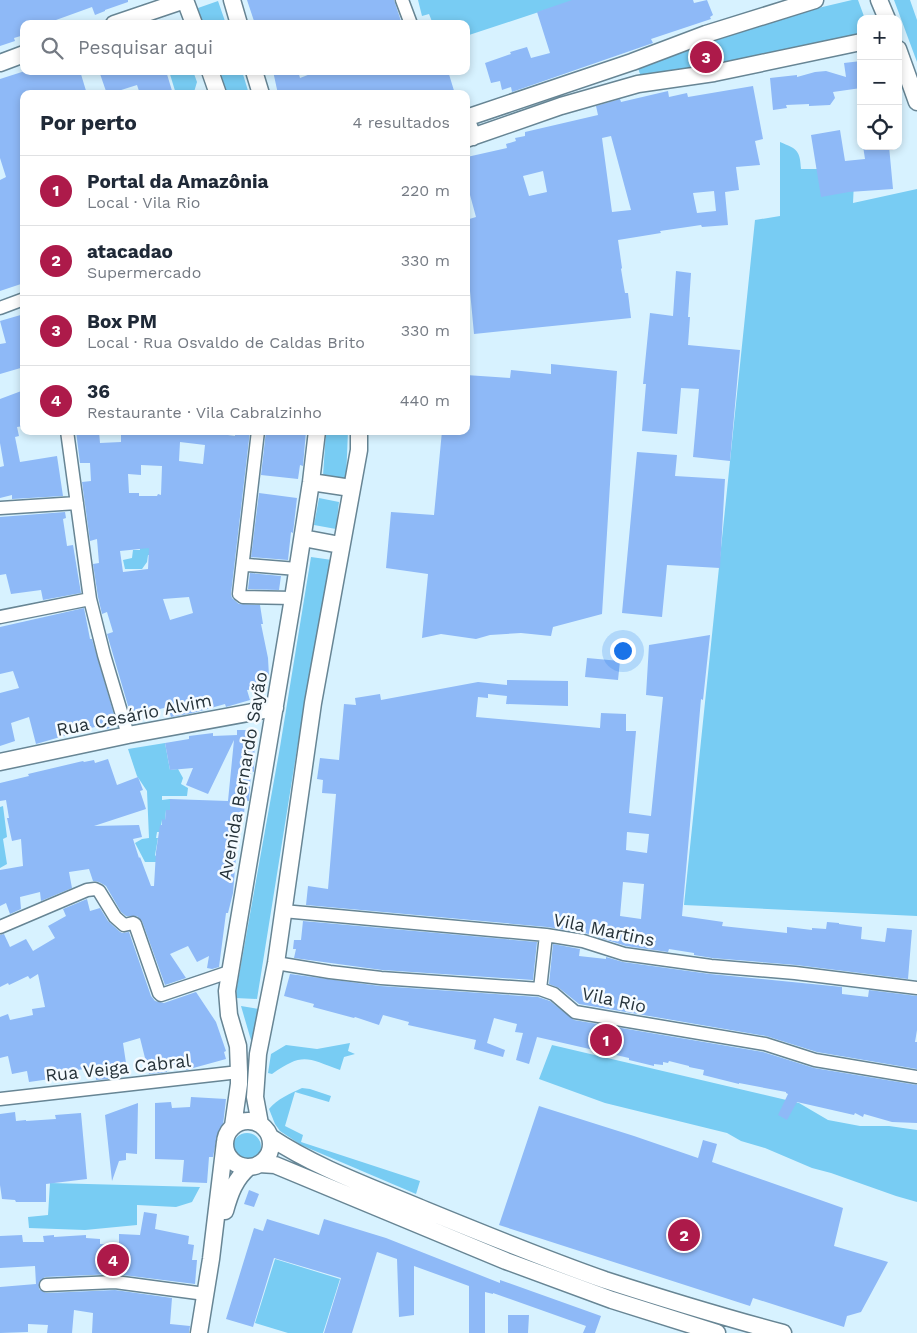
<!DOCTYPE html>
<html lang="pt">
<meta charset="utf-8">
<style>
:root{--surface:#fff;--page:#f6f6f7;--text:#1f2937;--muted:#747a83;--line:#e0e1e3;--accent:#ad1a4a}
body{margin:0;font-family:"Work Sans",sans-serif;background:var(--page);color:var(--text)}
.controls{position:absolute;right:15px;top:15px;display:grid;overflow:hidden;border-radius:10px;box-shadow:0 2px 8px #0003}
.controls button{width:45px;height:45px;display:grid;place-items:center;padding:0;border:0;border-bottom:1px solid var(--line);background:var(--surface);color:var(--text);font:25px sans-serif}
.you{position:absolute;left:622px;top:650px;width:18px;height:18px;margin:-12px;border:4px solid #fff;border-radius:50%;background:#1a73e8;box-shadow:0 0 0 8px #1a73e833}
.badge{display:grid;place-items:center;width:32px;height:32px;border-radius:50%;background:var(--accent);color:#fff;font-size:16px;font-weight:700}
.pin{position:absolute;translate:-50% -50%;border:2px solid #fff;box-shadow:0 1px 5px #0006}
.list{margin:0;padding:0;list-style:none}
h2{display:flex;justify-content:space-between;align-items:center;height:65px;margin:0;padding:0 20px;font-size:21px}
h2 small{font-size:16px;font-weight:400;color:var(--muted)}
.list li{display:grid;grid-template-columns:32px 1fr auto;gap:15px;align-items:center;box-sizing:border-box;height:70px;padding:0 20px;border-top:1px solid var(--line)}
.list b{display:block;font-size:19px;white-space:nowrap}
.list p{margin:0;font-size:16px;white-space:nowrap;color:var(--muted)}
.list em{font-size:16px;font-style:normal;color:var(--muted)}
.icon{flex:none;width:28px;height:28px;fill:none;stroke:currentColor;stroke-width:2;stroke-linecap:round;stroke-linejoin:round}
.map{position:relative;flex:none;width:917px;height:1333px;overflow:hidden}
.search{position:absolute;background:var(--surface);box-shadow:0 2px 8px #0003;left:20px;top:20px;width:450px;height:55px;display:flex;align-items:center;gap:12px;box-sizing:border-box;padding:0 18px;border-radius:10px;color:var(--muted);font-size:19px}
.panel{position:absolute;background:var(--surface);box-shadow:0 2px 8px #0003;left:20px;top:90px;width:450px;height:345px;border-radius:10px}
.map>svg:first-child{display:block}
.green{fill:#78ccf3}
.building{fill:#8eb9f7;fill-rule:evenodd}
.lines{fill:none;stroke-linecap:round;stroke-linejoin:round}
.minor-casing{stroke:#678594;stroke-width:15}
.tertiary-casing{stroke:#678594;stroke-width:19}
.minor{stroke:#fff;stroke-width:12}
.tertiary{stroke:#fff;stroke-width:16}
.labels{text-anchor:middle;stroke-width:5;stroke-linejoin:round;paint-order:stroke}
.street-label{font-size:18px;fill:#26333a;stroke:#f5fbff}
</style>
<div class="map">
<svg width="917" height="1333" viewBox="0 0 917 1333">
<rect width="100%" height="100%" fill="#d7f2ff"/>
<path class="green" d="M418,0H575L466,36V24H433L429,14L422,16Z
M852,0H858L865,19H861V33L762,64L641,77L636,62L704,35Z
M894,0H910L917,20V62Z
M218,1L226,24H203L198,8Z
M169,71H193L197,82L194,92L176,94Z
M220,71H242L249,94H227Z
M780,142C797,149 800,150 801,169H824L854,182L853,203L917,189V916L684,905L755,220L780,216Z
M326,431H348L346,479L323,476Z
M319,498L339,502L336,529L314,525Z
M151,544L157,555H148L147,562L142,569H125L123,560L132,558L133,550H140L139,545Z
M311,557L332,560L297,749L257,999L235,998L280,747Z
M165,743L170,770L178,769L183,778L181,784L188,788L187,796H162V800L170,799V810H166L165,820H162L160,832H157L156,838H158L155,855L160,862H145L135,843L142,839L149,838L147,791L137,776L128,749Z
M3,806L7,837L3,839L7,864L0,868V807Z
M241,1006L259,1009L253,1047Z
M350,1043L348,1051L355,1054L344,1057L340,1070C307,1058 303,1052 272,1074L268,1073L271,1054L286,1045L317,1049Z
M552,1045L799,1103L828,1120L860,1126H889L917,1130V1202L896,1196L831,1173L812,1168L765,1148L741,1141L727,1133L605,1103L539,1079Z
M302,1088L310,1089L331,1096L329,1102L295,1092L285,1126L303,1135L301,1142L420,1181L416,1194L301,1145L280,1131L275,1124L269,1109C277,1099 291,1093 302,1088Z
M233 1147a14 14 0 1 1 28 0a14 14 0 1 1-28 0Z
M50,1183L200,1187L192,1202L176,1207L137,1205V1225L85,1230L29,1228L28,1217L48,1215Z
M275,1259L340,1279L323,1333H288L255,1323Z"/>
<path class="building" d="M0,0H128V2L105,10V11L95,15L92,7L56,20L57,24H24V35L14,38L15,41L0,46Z
M247,0H394L402,24H255Z
M572,0H693L694,3L707,0L713,15L710,17L711,19L651,39L653,43L512,92L511,87L502,90L500,81L491,83L485,63L511,54L510,52L527,47L531,58L550,53L537,12Z
M715,46L720,61L696,65L692,53Z
M861,61V88L833,92L835,98L830,105L809,106V104L786,105L787,108L773,110L770,78L797,75V77L815,72L826,71L846,77L844,63Z
M25,71H80L87,94H24V283L0,291V180L6,177L0,158V79Z
M99,71H166L173,94H140L137,85L118,91V94H107Z
M273,71H298L300,78L318,71H427L428,75L439,71H448L455,94H278Z
M753,86L763,139L755,141L760,165L736,167L739,190L725,192L728,225L702,227L701,225L660,231L661,233L618,240L622,268L621,269L625,293H628L631,318L474,334L470,291L466,292V220L476,217L470,195L466,196V163L469,162L467,157L507,148L506,144L516,141L515,138L525,136V132L598,115L596,106L620,99L621,102L668,91L669,97L687,93L688,97ZM611,136L631,210L612,212L602,138ZM543,171L547,192L529,196L523,176ZM714,191L716,211L697,213L693,193Z
M840,130L845,161L865,159L863,146H889L893,189L849,192L821,197L811,135Z
M676,271L691,273L688,317H690L688,345L740,350L730,461L693,457L699,389L681,388L677,434L642,431L646,384H643L650,313L673,316Z
M24,314V367L0,374V344L6,343L0,321Z
M551,364L617,371L602,614L553,627L551,636L521,633L490,635L476,639L441,634L422,638L428,574L386,568L391,512L434,515L442,431H466V375L510,378L511,370L551,374Z
M24,390V426L17,427L19,436L15,437L20,462L57,456L63,496L12,499V495L0,498V467L4,466L0,443V399Z
M76,431H99L100,443L121,442V431H199L235,436V431H250L231,594L232,598L239,604L260,605L263,624H261L268,658L269,676L265,677L267,688L247,690L250,700L226,707L225,704L193,713L171,717L168,707L131,716L107,634L113,632L107,612L102,614L98,597L93,564L99,563L97,539L90,541L82,482L91,481L90,463H80ZM180,442L205,445L203,464L179,461ZM141,465L162,466L161,495L158,494L157,496H139V493H129L128,474L141,475ZM149,548L148,569L123,572L120,551ZM189,597L193,613L170,620L163,599Z
M266,431H306L303,466L300,465L298,479L261,475Z
M637,452L677,455L675,476L725,479L720,568L667,565L662,617L622,613Z
M259,493L297,498L293,533L291,532L288,560L251,557Z
M65,512L66,518L63,519L67,546L73,545L81,593L43,600L41,590L11,594L6,574L0,575V517Z
M250,573L281,576L279,590L248,589Z
M84,608L90,639H92L117,725L107,729L105,724L36,744L29,717L11,723L15,741L0,746V693L19,688L13,671L0,674V627Z
M710,635L703,700L701,699L682,916L723,922L722,926L787,933V927L812,930V928L826,929L827,922L839,923V924L862,927L861,939L885,942L887,928L912,930L908,979L796,965L712,958L694,955V953L669,949L668,952L626,946L585,933L547,927L306,905L308,886L328,889L336,794L322,793L323,780L317,779L320,758L339,760L344,704L356,705L355,698L380,694L381,700L478,682L507,685V680L568,681V706L506,704L507,696L488,694V698L478,697L476,717L600,728L601,713L626,714V731H636L629,813L651,816L663,697L646,695L649,645ZM627,832L649,834L647,853L626,850ZM623,882L644,884L641,919L620,916Z
M587,658L620,661L618,680L585,677Z
M237,730H255L254,770V772L251,771L249,801H245L244,815L237,814L234,857H236L233,893L228,913H226L219,967L212,969L207,968L209,956L197,962L188,946L170,954L186,978L165,985L142,921L137,916H126L121,912L106,886L99,882L93,881L89,869L69,872L72,888L41,901L40,892L20,897L21,909L10,914L6,903L0,906V870L23,866L21,839L12,841L7,818H9L6,800L0,801V783L29,776L28,774L83,761L84,762L94,760L95,763L108,759L117,785L138,777L143,790L140,791L146,809L94,826L139,825L142,837L133,839L139,858L140,857L151,886H154L156,852L160,825H162V819L165,820L166,810H170V799L228,801L234,740L208,794L186,785L193,768L170,770L165,743L189,739V736L213,733V736L237,735Z
M87,899L90,911L100,908L108,921L119,931L122,933L129,932L151,996L155,1001L164,1003L196,992L216,1022L226,1051L224,1052L226,1059L186,1070L184,1062L166,1068L167,1072L149,1074L140,1038L123,1043L126,1063L106,1066L108,1079L96,1080L95,1068L67,1071L68,1080L57,1081V1078L29,1082L27,1071L12,1074L8,1056L0,1058V1017L8,1014L10,1020L33,1015L32,1009L45,1007L38,974L30,979L28,976L9,985L8,983L0,987V935L4,934L10,947L26,939L33,951L55,938L48,926L66,916L63,909Z
M303,921L537,942L533,980L382,970L294,958L296,949H293L294,940H301Z
M553,944L580,949L579,956L606,959V957L623,962L710,974L842,987V994L868,997L869,990L917,996V1030L915,1042H917V1069L817,1052L766,1036L579,1004L559,988L549,984Z
M290,974L380,986L538,997L550,1001L574,1020L763,1052L814,1068L917,1085V1123L892,1122L864,1114L863,1117L855,1113L854,1115L797,1102L787,1120L778,1115L788,1094L786,1093V1092L739,1083V1084L703,1075L704,1070L689,1067V1066L669,1061L668,1063L663,1062V1065L654,1064V1066L629,1060V1058L537,1037L529,1064L516,1060L523,1033L515,1032L517,1024L494,1018L487,1043L505,1050L503,1057L474,1049L476,1040L408,1025L409,1022L383,1015L379,1025L355,1017L354,1018L313,1007L314,1004L284,996Z
M191,1097L226,1099L223,1125L224,1132L217,1136L213,1157H209L207,1183L182,1182L184,1160L155,1159V1103L171,1102L172,1108L190,1107Z
M138,1103L137,1154L126,1153V1160L119,1161L112,1181L105,1115Z
M539,1106L634,1136L698,1158L703,1140L717,1144L712,1162L843,1208L834,1246L888,1262L861,1312L847,1316L844,1327L753,1298L750,1306L499,1225Z
M15,1112L16,1121L26,1120V1121L56,1119L55,1115L81,1113L87,1179L46,1184V1202H16L15,1200L2,1199L0,1185V1114Z
M249,1190L259,1194L254,1207L244,1204Z
M144,1212L157,1214L155,1229L189,1236L188,1244L194,1245L192,1260H197L195,1284L115,1274L45,1277L39,1282V1289L46,1293L115,1290L172,1298L170,1324L190,1326L189,1333H92L93,1313L74,1310L72,1333H47L48,1325L28,1324V1332L0,1333V1287L36,1284L35,1266L0,1268V1236L22,1235L23,1242H44L43,1236L54,1235V1237L86,1235V1238L100,1239V1244L119,1245V1234L140,1235Z
M267,1219L319,1235L324,1219L386,1238L500,1283V1280L601,1316L595,1333H583L586,1326L493,1293V1294L485,1292V1333H469V1286L414,1266V1315L399,1317L397,1259L377,1252L352,1333H324L341,1278L274,1258L253,1327L226,1319L254,1228L263,1231Z
M508,1315H529L528,1333H508Z"/>
<g class="lines">
<defs>
<path id="minor" d="M402,0L411,24
M0,308L24,299
M67,431L90,599L104,655L128,735
M258,431L239,594L243,597L293,598
M0,508L77,503
M248,565L297,569
M0,617L90,599
M283,911L546,935L583,941L624,954L711,966L795,973L917,988
M0,927L87,890L95,889L99,891L115,917L124,925L133,923L135,924L159,993L161,995L229,972
M276,963L330,972L381,978L540,989L554,994L575,1012L765,1044L815,1060L917,1077
M540,989L546,935
M0,1099L239,1072
M46,1285L115,1282L205,1294"/>
<path id="tertiary" d="M185,0L194,24
M232,0L239,24
M879,0L887,19
M114,24L185,0
M898,49L917,102
M0,63L24,54
M210,71L218,94
M254,71L261,94
M473,137L466,118L632,62L706,34L815,0
M466,139L561,106L638,84L714,73L861,42
M311,482L351,488
M303,538L340,545
M0,762L128,735L275,708
M225 1144a23 23 0 1 1 46 0a23 23 0 1 1-46 0Z
M260,1124L255,1097L258,1054L276,963L313,703L359,450V431
M233,1126L239,1084V1072L238,1046L229,1015L227,991L293,598L311,482L317,431
M270,1137C315,1167 368,1186 418,1207C479,1232 542,1258 605,1280C664,1299 723,1317 783,1333
M259,1164L275,1165L506,1261L612,1300L717,1333
M225,1211C230,1193 235,1179 249,1167
M199,1333L211,1259L225,1142"/>
</defs>
<use href="#minor" class="minor-casing"/>
<use href="#tertiary" class="tertiary-casing"/>
<use href="#minor" class="minor"/>
<use href="#tertiary" class="tertiary"/>
</g>
<g class="labels">
<g class="street-label">
<text transform="translate(134 715) rotate(-11)" y="6">Rua Cesário Alvim</text>
<text transform="translate(243 776) rotate(-80)" y="6">Avenida Bernardo Sayão</text>
<text transform="translate(604 930) rotate(12)" y="6">Vila Martins</text>
<text transform="translate(614 1000) rotate(12)" y="6">Vila Rio</text>
<text transform="translate(118 1068) rotate(-6)" y="6">Rua Veiga Cabral</text>
</g>
</g>
</svg>
<div class="controls">
<button>+</button>
<button>−</button>
<button><svg class="icon" aria-label="locate" viewBox="0 0 24 24"><circle cx="12" cy="12" r="6"/><path d="M12 2v4M12 18v4M2 12h4M18 12h4"/></svg></button>
</div>
<div class="you"></div>
<div class="pin badge" style="left:606px;top:1040px">1</div>
<div class="pin badge" style="left:684px;top:1235px">2</div>
<div class="pin badge" style="left:706px;top:57px">3</div>
<div class="pin badge" style="left:113px;top:1260px">4</div>
<div class="search"><svg class="icon" aria-label="search" viewBox="0 0 24 24"><circle cx="10" cy="10" r="6"/><path d="M15 15l6 6"/></svg>Pesquisar aqui</div>
<section class="panel">
<h2>Por perto<small>4 resultados</small></h2>
<ul class="list">
<li><span class="badge">1</span><div><b>Portal da Amazônia</b><p>Local · Vila Rio</p></div><em>220 m</em></li>
<li><span class="badge">2</span><div><b>atacadao</b><p>Supermercado</p></div><em>330 m</em></li>
<li><span class="badge">3</span><div><b>Box PM</b><p>Local · Rua Osvaldo de Caldas Brito</p></div><em>330 m</em></li>
<li><span class="badge">4</span><div><b>36</b><p>Restaurante · Vila Cabralzinho</p></div><em>440 m</em></li>
</ul>
</section>
</div>
